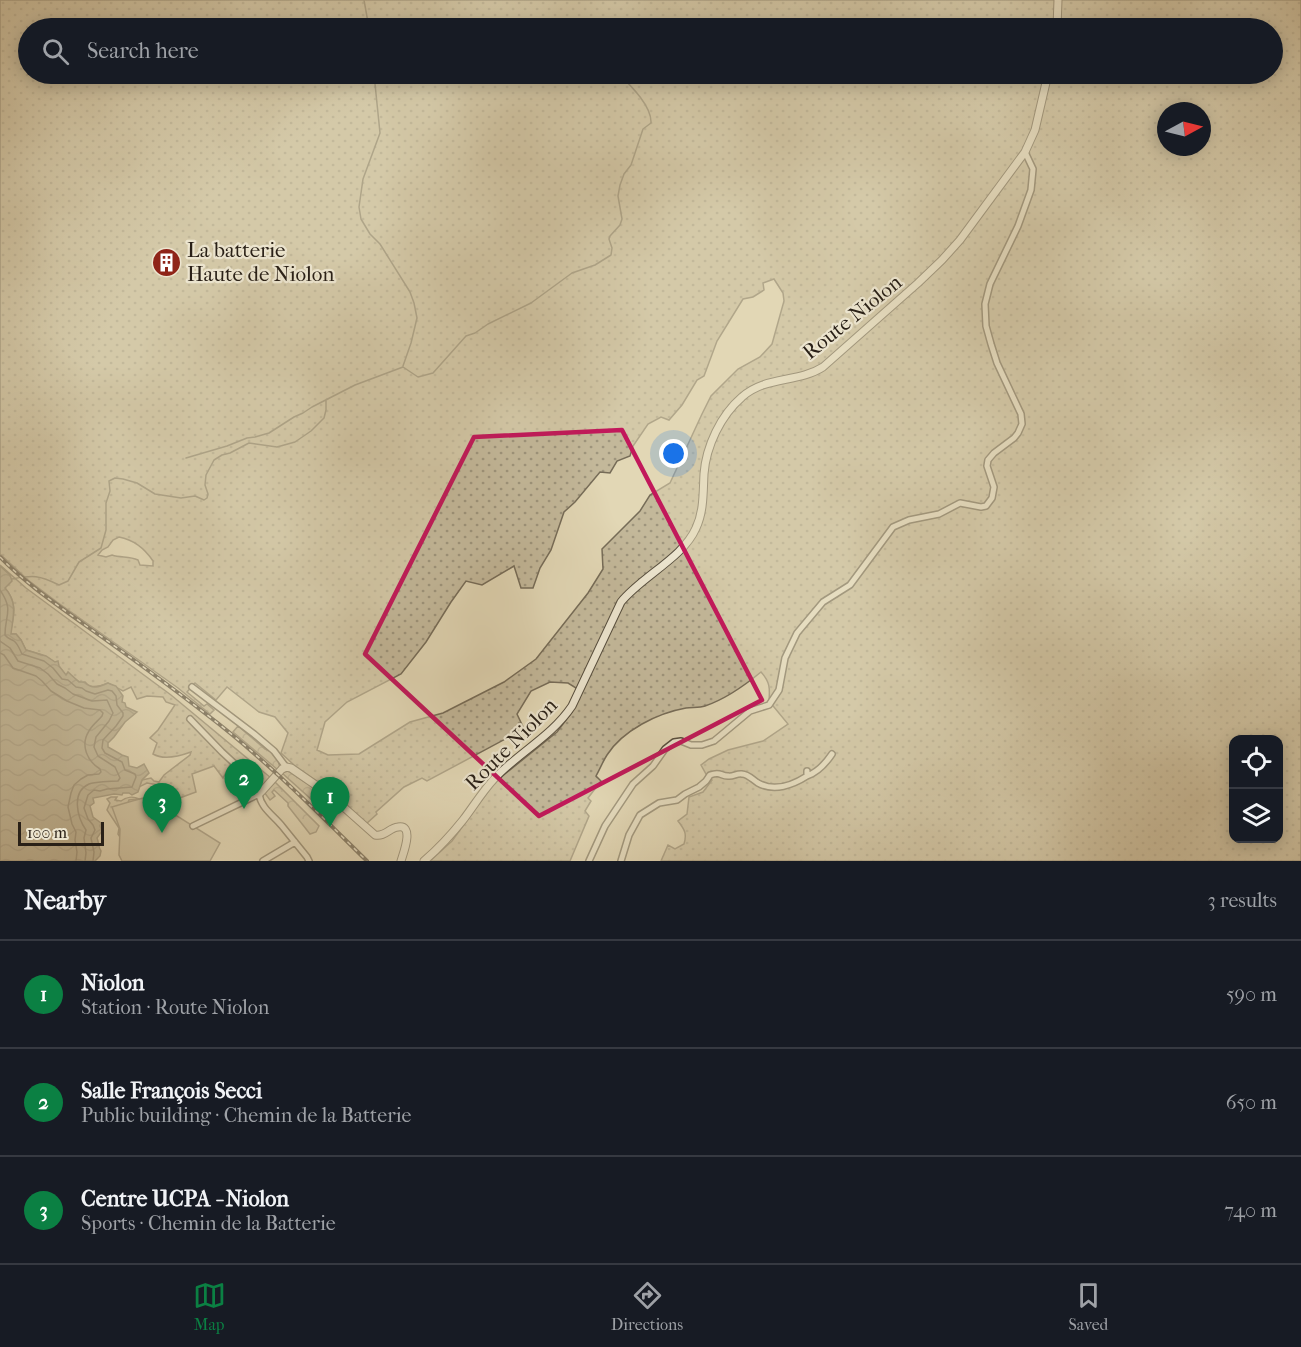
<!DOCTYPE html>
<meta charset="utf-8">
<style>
:root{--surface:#171b24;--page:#242831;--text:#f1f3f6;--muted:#9ea1a6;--line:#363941;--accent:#0b8043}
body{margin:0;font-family:"IM FELL French Canon",serif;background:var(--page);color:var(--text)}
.controls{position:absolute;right:18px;bottom:18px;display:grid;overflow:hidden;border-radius:12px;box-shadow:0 3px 15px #0003}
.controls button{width:54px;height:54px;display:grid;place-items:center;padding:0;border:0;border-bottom:2px solid var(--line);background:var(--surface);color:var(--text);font:30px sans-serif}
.compass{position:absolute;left:1157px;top:102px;width:54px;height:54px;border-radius:50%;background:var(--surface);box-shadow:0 3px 15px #0003;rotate:83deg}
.scale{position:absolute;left:18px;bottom:15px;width:86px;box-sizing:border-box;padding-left:6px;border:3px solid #292017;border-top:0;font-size:16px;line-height:21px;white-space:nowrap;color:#292017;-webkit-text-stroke:4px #ece5cf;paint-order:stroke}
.you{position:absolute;left:674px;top:454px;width:21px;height:21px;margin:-15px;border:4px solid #fff;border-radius:50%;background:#1a73e8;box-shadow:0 0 0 9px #1a73e833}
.badge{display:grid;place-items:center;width:39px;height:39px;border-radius:50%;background:var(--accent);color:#fff;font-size:20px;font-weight:700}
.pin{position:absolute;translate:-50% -50px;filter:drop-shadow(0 2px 3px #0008)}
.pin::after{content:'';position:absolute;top:32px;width:21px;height:18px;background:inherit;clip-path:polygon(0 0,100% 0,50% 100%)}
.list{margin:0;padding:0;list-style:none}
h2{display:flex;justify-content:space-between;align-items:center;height:78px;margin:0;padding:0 24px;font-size:26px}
h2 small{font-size:20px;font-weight:400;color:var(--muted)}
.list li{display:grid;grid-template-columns:39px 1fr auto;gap:18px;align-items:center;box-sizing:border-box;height:108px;padding:0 24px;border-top:2px solid var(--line)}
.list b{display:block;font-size:22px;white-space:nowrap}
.list p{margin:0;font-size:20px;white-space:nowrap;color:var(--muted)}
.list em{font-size:20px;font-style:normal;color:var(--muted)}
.icon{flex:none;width:33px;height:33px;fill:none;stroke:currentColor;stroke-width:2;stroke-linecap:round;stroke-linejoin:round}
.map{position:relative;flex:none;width:1301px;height:861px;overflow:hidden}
.search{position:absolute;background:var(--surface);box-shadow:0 3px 15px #0003;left:18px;right:18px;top:18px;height:66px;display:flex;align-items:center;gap:15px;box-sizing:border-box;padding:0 21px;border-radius:33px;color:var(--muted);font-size:22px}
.sheet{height:402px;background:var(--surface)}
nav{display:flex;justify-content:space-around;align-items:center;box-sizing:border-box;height:84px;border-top:2px solid var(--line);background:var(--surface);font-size:16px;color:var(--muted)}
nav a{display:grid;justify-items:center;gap:3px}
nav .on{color:var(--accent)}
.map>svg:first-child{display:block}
.grass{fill:url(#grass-dots);stroke:#766c58;stroke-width:1.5;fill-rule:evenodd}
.forest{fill:url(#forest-crowns);stroke:#766c58;stroke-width:1.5}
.garden{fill:#c3b89a;stroke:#766c58;stroke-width:1.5}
.water{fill:url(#water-waves);stroke:#726955;stroke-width:1.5}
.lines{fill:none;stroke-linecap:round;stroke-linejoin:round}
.shore{stroke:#665c4b;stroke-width:1.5}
.stream{stroke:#726955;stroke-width:1.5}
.minor-casing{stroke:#574e3e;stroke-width:8}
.tertiary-casing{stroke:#574e3e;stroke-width:9}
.minor{stroke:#ece5cf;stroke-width:5}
.tertiary{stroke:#ece5cf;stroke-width:7}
.rail-casing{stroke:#292017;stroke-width:4}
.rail{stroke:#ece5cf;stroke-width:1.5;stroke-dasharray:4.5;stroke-linecap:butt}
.marked{fill:none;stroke:#c2185b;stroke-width:4.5;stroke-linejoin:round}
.labels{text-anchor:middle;stroke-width:4.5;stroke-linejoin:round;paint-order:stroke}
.poi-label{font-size:21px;fill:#292017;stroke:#ece5cf;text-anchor:start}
.street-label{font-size:21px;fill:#292017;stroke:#ece5cf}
</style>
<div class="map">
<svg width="1301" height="861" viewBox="0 0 1301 861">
<defs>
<pattern id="grass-dots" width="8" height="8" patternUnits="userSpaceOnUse" patternTransform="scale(1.5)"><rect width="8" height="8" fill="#c3b89a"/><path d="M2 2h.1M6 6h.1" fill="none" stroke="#9e957d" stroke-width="1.8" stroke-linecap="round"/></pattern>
<pattern id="forest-crowns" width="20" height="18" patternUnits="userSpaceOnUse" patternTransform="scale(1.5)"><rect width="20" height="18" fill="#c3b89a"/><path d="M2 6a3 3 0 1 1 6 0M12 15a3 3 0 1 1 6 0" fill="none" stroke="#9e957d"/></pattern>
<pattern id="water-waves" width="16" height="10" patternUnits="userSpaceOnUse" patternTransform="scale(1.5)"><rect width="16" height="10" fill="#a3997f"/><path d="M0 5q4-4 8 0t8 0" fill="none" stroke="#857c67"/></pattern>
</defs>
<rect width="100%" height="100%" fill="#e2d7b5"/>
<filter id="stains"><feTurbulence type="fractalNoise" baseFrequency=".00333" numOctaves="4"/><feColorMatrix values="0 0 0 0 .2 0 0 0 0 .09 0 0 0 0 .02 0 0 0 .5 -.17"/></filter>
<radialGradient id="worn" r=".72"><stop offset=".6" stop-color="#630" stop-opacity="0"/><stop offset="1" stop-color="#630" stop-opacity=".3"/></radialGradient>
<path class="grass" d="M0,0H1301V861H661L668,845L675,849L684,844C687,834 685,830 678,821L687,814L689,797L703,792L712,780L706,774L701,765L709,759L728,750L763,741L788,724L769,701C770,688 770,682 761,672C744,686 726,699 705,706C699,708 692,707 686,708C658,713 623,730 607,755C603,761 600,769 596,776L601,781L588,798L591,801L585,811L589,816L570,861H430L452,841L495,782L557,732L572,712L581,691L568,683L550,682L531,691L517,714L524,729L427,781L422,778L404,787L376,812L377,814L366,824L334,793L294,765L281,753L288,733L275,717L259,712L227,687L216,700L195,683L187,692L204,706L207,704L214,710L210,714L178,688L57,602L28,580L0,554ZM28,28H1272V74H28ZM1166,111H1202V147H1166ZM774,279L783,293L784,301L772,344L760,357L738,369L711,396L702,414L670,483L650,495L640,511L602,549L603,569L588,593L536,659L504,682L443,713L410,722L359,754L328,755L317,750L325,722L347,702L401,674L426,642L451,602L466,581L482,585L514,566L521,588H533L540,568L551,550L564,512L575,502L600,472L610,473L617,461L630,456L633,446L648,424L661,417L669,420L682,405L697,380L704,376L717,341L743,299L753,297L764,290L763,283ZM119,537C135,540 145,549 153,561V566L140,565L138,560C129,556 121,558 112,555L106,557L98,555L102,550L108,547L113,540ZM1234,740H1278V838H1234Z
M0,565L26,588L171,695L271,778L263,787L233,759L223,778L214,766L192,774L196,792L177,799L169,810C161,806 156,800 148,797L149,792L156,790L159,785L147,783L139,787L142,780L151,778L154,781L159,782L164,775L190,755L191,752C180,756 163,760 153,754L157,743L150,738L158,730L175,705L166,702L163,697L147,696L137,699L131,687L123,691L108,683C90,691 82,685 68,673L66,676C56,659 44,655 26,650L21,640L16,634H10C14,616 18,603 5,588L10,575Z
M111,797H117L115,800L121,801C126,797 133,796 139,799L129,800L120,829V837L118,834L119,828L107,810L110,803L107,799Z"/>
<path class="forest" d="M238,726L265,749L272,752L278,760L280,768L278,770L233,732Z
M288,771L317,790L311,799L282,773Z
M274,781L319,826L316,832L310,834L288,806V803L274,790L272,792L275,796L270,800L264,792Z"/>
<path class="garden" d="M148,797L155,800L161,806L220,843L210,861H122L119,855L120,829L112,807C125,803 135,800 148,797Z"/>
<path class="water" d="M0,566L10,575L12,581L5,588C18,603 13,616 11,634H16L21,640L26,650L46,656L55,662L58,661L59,666L66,675L68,672L79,682H85C92,690 99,687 108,683L116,686L123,696L122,702L125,703L126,707L137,712L125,722L114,737L108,743V747L122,755L128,757L129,766L137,768L144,764L149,773L142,780L138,792L132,795L129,793H123L122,795L114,794L93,798L94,803L90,806L93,817L101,823L100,826L102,831L97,838C99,842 98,847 101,851L100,856L95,861H0Z"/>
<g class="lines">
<path class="shore" d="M0,590C14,611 5,614 5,635C8,639 11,639 14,641C18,644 20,650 22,654L44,661L53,668L62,679L68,680L76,687L82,688L86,691L95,694L108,690L112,691L116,696L117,705L123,713V716L116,726L103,740L102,748L105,753L122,762L125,770L135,774L136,777L132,787L107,789L100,791L94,790L88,795L84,808L88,819L93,825L95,830L91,838L94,852L93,861
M0,641L10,648L18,661L40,668L48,674L57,684L65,688L73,694L92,701L107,700L113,713L109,721L96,737L94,747L98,756L115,767L120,778L118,781C111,781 95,782 89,784C71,792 77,817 86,830L84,838L86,853L85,861
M0,653L4,655L13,668L36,676L42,681L51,691L67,701L84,708L100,710L103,713L102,716C98,721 92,725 89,731C80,745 87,761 100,769L101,772L99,774L88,775L81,779L74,785L71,793L68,807L72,824L76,832L75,840L77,852L76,861"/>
<path class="stream" d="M364,0L369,28
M374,74L380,133L363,179L359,207L361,219L370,234L380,244L410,292L414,303L417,318L411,343L403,366
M186,458L227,446L247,438L255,437L269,433L294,417L303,413L312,407L355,385L403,367L418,377L433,373L466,336L475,333L488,324L531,303L572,273L595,265L611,255L612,248L609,239L610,236L620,225L622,219L618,196L620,185L624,174L631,165L643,129L651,123C652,106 630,85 619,74
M12,579C33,575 39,575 59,585L68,581L79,562L101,548L106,530V503L110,491L109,481L115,478L123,479L137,483L155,494L181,498L195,496L204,500L207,498L208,494L205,485L206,475L214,460L222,455L230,453L249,443L277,447L295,442L311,431L324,418L326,410V401"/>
<defs>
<path id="minor" d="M192,687L254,734L274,751L286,767
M190,719L222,752L263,790
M807,776C818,772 826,763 832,754
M193,826L259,794C261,808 273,815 282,826C290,836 299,847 307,857L309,861
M263,861L295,842
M589,861L605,826L633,784L653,766L665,749L674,742L681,741L691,745H702L714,741L750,711L769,705L779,690L785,658L797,633L823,602L850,585L893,527L909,520L939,514L960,503L981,507L986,506L992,498L994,487L987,466L988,460L994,453L1014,438L1018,433L1022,424L1021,414L997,363L991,344L986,326L985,304L990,284L1018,226L1031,190L1033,169L1025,152
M621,861L629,835L640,815L659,803L677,800L685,794L699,787L706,781L710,775C721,771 720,776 728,776C733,777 737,773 742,774C748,774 753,780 758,783C774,792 793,785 807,776V771"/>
<path id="tertiary" d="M1057,28L1058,0
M259,794L263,790L282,769L286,767L291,768L330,795L375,835C385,837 389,828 398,827C415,824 403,854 401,861
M424,861C438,849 451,835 463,820C473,807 482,792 494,779C518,753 551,737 572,706L621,602C642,576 683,558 696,528C704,511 703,492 704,474C706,446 721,415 742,397C765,376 798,383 823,367L918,283L942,260L960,240L1025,152L1035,130L1048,74"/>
</defs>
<use href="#minor" class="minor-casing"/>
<use href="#tertiary" class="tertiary-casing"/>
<use href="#minor" class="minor"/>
<use href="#tertiary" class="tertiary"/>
<defs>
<path id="rail" d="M0,557C25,583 56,604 85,625C126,654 166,683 206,714C264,758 315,810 367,861"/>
</defs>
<use href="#rail" class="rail-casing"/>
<use href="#rail" class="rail"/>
</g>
<path d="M0 0H1301V861H0ZM622,430L762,700L539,816L365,654L474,437Z" fill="#e2d7b5" fill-opacity=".55" fill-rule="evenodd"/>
<path class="marked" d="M622,430L762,700L539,816L365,654L474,437Z"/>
<defs>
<symbol id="building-disc" viewBox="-11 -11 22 22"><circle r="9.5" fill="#8f2418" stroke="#ece5cf"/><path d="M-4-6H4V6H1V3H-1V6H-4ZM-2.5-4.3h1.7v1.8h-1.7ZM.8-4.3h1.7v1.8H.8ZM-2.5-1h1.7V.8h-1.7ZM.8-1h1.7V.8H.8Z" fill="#fff"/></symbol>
</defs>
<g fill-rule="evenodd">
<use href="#building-disc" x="150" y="246" width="33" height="33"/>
</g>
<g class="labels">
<g class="poi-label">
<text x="187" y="257">La batterie<tspan x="187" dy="24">Haute de Niolon</tspan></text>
</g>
<g class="street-label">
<text transform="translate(852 317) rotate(-39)" y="7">Route Niolon</text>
<text transform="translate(511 744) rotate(-45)" y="7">Route Niolon</text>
</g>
</g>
<rect width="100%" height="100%" filter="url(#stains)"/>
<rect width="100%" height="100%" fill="url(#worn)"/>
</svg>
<div class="controls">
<button><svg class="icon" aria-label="locate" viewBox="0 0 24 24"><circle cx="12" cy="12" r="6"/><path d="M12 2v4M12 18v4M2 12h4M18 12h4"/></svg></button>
<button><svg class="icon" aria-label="layers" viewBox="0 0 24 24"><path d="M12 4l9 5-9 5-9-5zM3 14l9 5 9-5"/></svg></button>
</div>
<svg class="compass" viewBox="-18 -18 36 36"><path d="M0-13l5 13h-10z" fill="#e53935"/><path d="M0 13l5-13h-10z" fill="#9ea1a6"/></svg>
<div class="scale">100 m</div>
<div class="you"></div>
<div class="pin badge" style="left:330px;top:827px">1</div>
<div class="pin badge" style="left:244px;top:809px">2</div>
<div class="pin badge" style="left:162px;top:833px">3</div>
<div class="search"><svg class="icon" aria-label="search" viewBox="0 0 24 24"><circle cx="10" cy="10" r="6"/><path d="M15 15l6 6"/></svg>Search here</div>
</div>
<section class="sheet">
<h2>Nearby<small>3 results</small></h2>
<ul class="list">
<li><span class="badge">1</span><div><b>Niolon</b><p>Station · Route Niolon</p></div><em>590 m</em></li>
<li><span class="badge">2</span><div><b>Salle François Secci</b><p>Public building · Chemin de la Batterie</p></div><em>650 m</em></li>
<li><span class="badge">3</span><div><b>Centre UCPA - Niolon</b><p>Sports · Chemin de la Batterie</p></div><em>740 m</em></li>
</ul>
</section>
<nav>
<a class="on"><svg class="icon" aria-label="map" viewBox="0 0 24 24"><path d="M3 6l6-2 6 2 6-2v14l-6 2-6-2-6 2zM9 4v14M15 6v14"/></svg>Map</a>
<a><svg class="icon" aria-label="directions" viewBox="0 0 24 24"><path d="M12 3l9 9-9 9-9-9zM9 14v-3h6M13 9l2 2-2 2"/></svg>Directions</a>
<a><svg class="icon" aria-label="saved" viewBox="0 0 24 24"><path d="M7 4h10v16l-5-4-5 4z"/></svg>Saved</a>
</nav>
